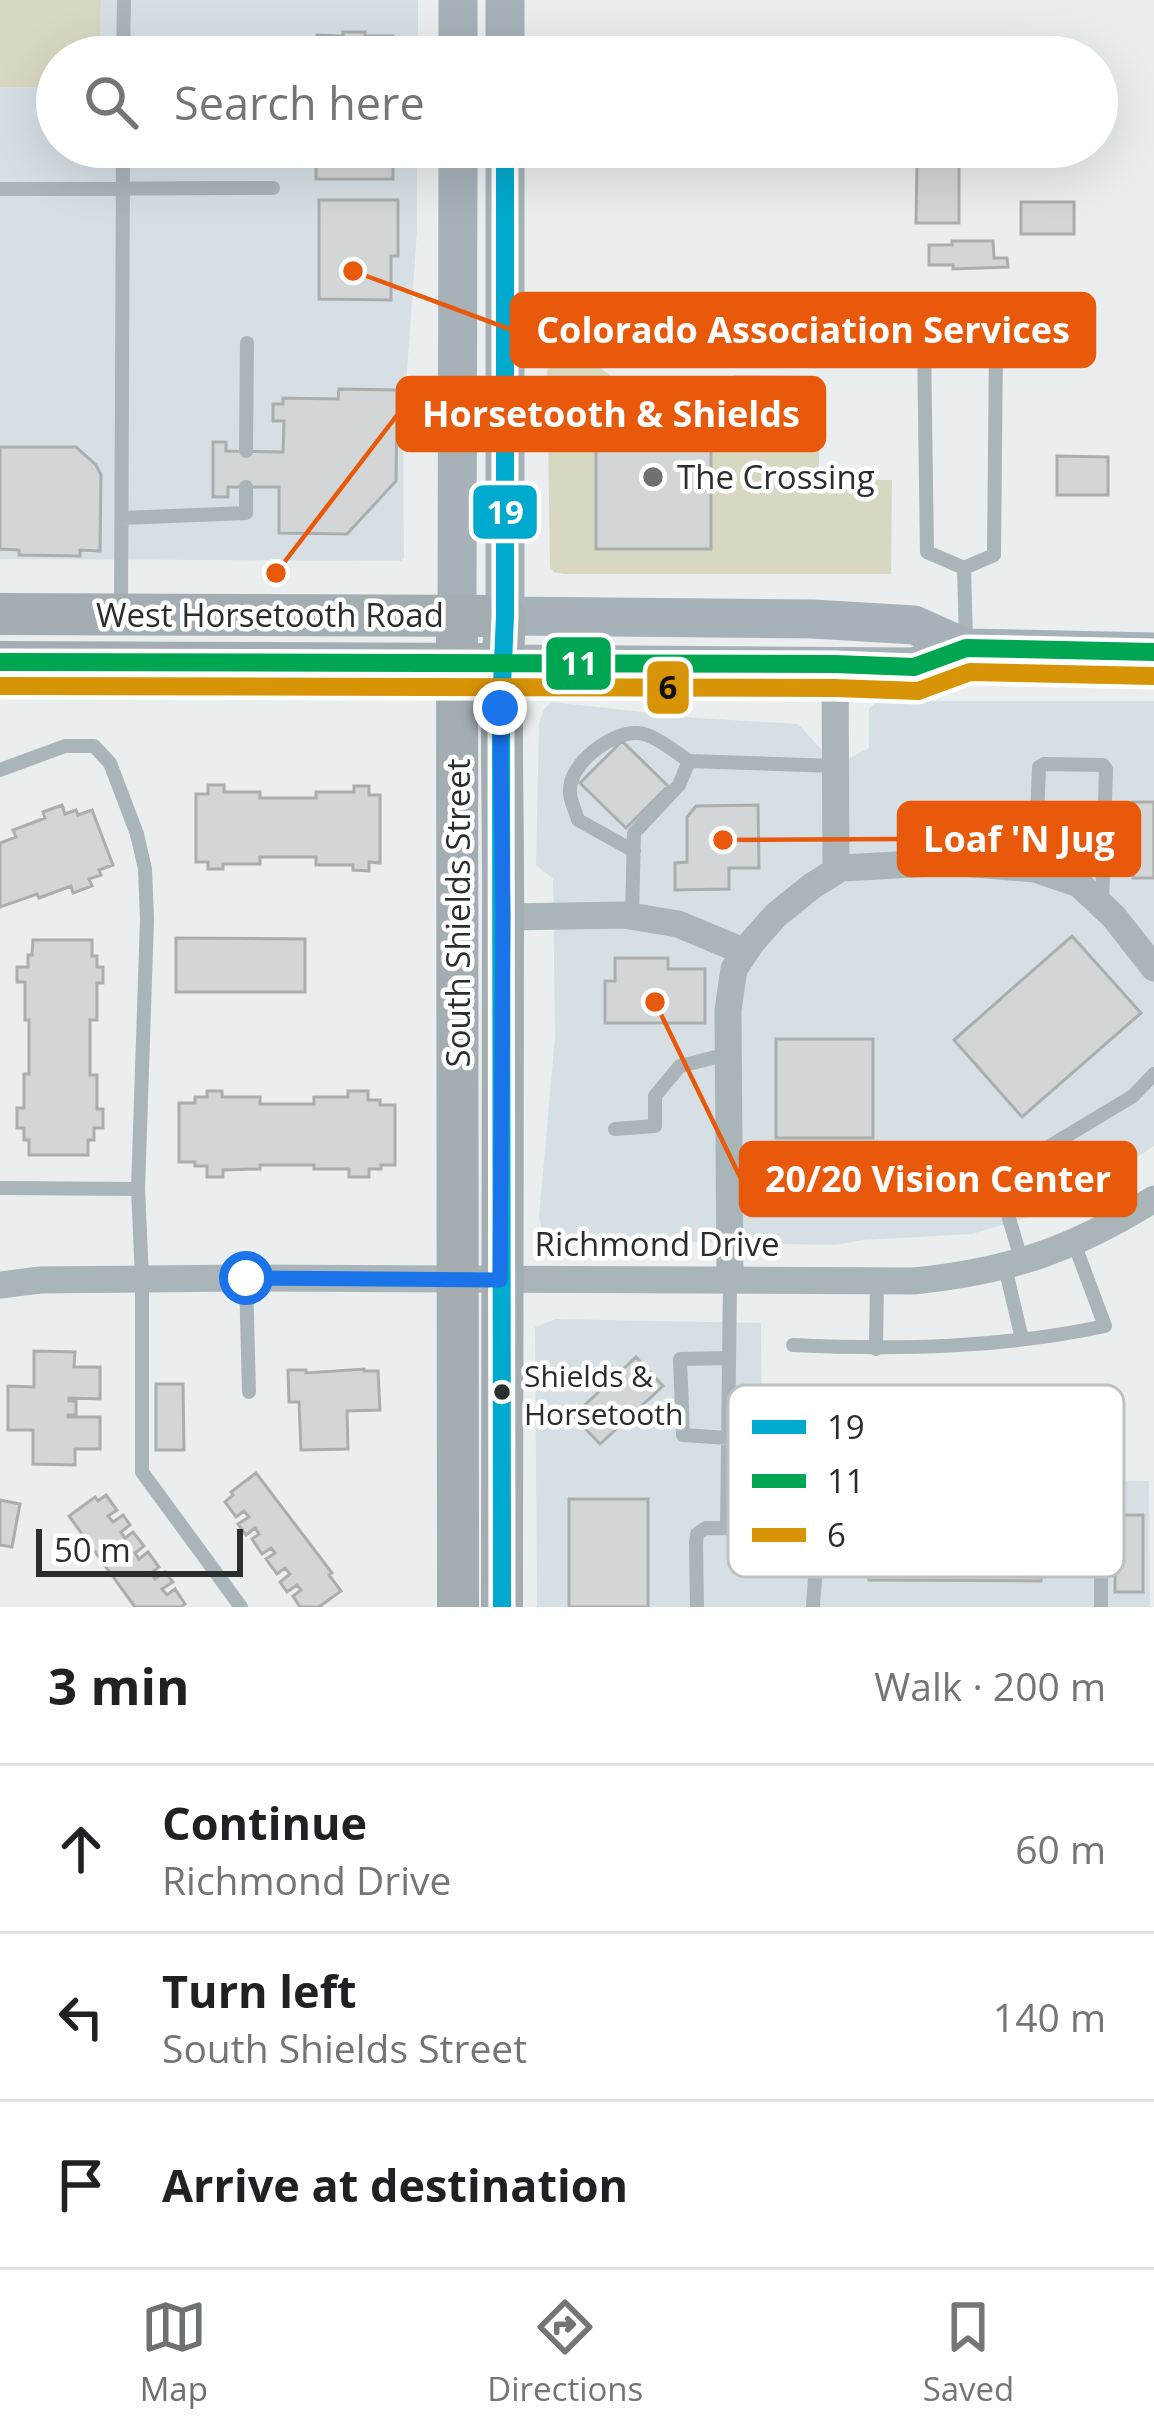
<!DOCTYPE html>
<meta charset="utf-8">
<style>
:root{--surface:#fff;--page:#f2f2f2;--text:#202124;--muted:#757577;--line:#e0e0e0;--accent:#6e7172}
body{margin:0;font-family:"Open Sans",sans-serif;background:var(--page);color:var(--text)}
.scale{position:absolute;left:36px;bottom:30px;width:207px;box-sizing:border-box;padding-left:12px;border:6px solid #2b2e2f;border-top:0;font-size:33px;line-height:42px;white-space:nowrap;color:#2b2e2f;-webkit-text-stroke:9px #fff;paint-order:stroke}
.stop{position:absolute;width:36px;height:36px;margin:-27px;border:9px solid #1a73e8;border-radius:50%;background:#fff}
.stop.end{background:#1a73e8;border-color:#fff;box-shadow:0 3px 12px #0008}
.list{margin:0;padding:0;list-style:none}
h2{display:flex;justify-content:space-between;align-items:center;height:156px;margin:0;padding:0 48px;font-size:51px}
h2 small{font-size:39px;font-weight:400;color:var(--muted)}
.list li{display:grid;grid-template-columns:78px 1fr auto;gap:36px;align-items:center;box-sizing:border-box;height:168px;padding:0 48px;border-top:3px solid var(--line)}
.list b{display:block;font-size:45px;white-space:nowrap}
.list p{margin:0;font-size:39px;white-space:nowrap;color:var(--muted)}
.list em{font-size:39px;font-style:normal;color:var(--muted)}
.icon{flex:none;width:66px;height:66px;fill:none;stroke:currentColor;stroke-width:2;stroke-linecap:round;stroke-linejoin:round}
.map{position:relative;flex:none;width:1154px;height:1607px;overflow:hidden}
.search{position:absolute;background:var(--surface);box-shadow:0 12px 48px #0002;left:36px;right:36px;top:36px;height:132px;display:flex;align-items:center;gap:30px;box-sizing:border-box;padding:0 42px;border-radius:66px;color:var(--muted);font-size:45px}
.sheet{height:660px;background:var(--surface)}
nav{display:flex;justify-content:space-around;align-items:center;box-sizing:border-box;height:168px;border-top:3px solid var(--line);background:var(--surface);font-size:33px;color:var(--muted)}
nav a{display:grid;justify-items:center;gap:6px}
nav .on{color:var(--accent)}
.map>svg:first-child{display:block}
.built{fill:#d6e0e4}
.green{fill:#d8d8c2}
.building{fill:#d2d6d7;stroke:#abaeaf;stroke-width:3}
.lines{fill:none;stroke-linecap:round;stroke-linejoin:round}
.service{stroke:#a9b5b9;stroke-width:14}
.minor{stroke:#a9b5b9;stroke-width:27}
.secondary{stroke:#a6b2b8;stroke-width:39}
.primary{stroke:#a3adb2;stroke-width:42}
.bus-1-casing{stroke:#fff;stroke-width:27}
.bus-2-casing{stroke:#fff;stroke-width:27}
.bus-3-casing{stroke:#fff;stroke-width:27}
.bus-1{stroke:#00a9ce;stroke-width:18}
.bus-2{stroke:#00a651;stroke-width:18}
.bus-3{stroke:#d89407;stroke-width:18}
.route{stroke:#1a73e8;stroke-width:15}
.poi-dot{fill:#6e7172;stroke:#fff;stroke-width:4.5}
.bus-dot{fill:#2b2e2f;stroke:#fff;stroke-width:4.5}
.labels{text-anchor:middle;stroke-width:9;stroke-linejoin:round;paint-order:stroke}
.bus-label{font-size:30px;fill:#2b2e2f;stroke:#fff;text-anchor:start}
.poi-label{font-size:33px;fill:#2b2e2f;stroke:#fff;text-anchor:start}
.street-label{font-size:33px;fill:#2b2e2f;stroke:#fff}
.key{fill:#fff;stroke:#bfc0c1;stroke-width:3}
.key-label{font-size:33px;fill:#2b2e2f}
.leader{fill:none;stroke:#e8590c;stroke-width:4.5}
.callout-dot{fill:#e8590c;stroke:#fff;stroke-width:4.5}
.callout{fill:#e8590c;stroke:#e8590c;stroke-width:4.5}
.callout-label{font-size:36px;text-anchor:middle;font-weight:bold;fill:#fff}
.line-badge{stroke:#fff;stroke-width:4.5}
.badge-label{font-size:33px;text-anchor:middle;font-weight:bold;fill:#fff}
.pale-badge-label{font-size:33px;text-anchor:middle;font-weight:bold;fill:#111}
</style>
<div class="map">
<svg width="1154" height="1607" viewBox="0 0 1154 1607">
<rect width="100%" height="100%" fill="#eaeeef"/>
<path class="built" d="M101,0H418V57H100Z
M0,87H57V147H417V231L403,427L404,558L401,561L0,559Z
M877,701H1154V1146L1122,1167L1039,1214L972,1234L863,1240L835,1245L556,1239L543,1234L539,1217L555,1037L553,879L536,865L539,723L544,709L552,702L697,718L798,724L836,765L869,748V709Z
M556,1319L761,1323L762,1476L1149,1481L1150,1607H537L535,1327Z"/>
<path class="green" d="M0,0H101L100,57H57V87H0Z
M580,352L633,393H690L735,375L819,376V480H892L891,574H564L554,572L550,567L547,371L550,358Z"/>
<path class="building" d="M343,32H365V36H393V57H317V35L343,36Z
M312,147H393V179H316V149Z
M917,162H959V223H916Z
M319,200H398V256H391V300L319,299Z
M1021,202H1074V234H1021Z
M952,241H993L994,258H1007L1008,267L953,269V265H929V245H952Z
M339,389L397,390L396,481L347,534L279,533V487H228V497H213V442H226V451L283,452L284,421H273V404H283V398L338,399Z
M596,405H711V549H596Z
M0,447H76L96,465L101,475L100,551L80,550V556L19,555V550L0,549Z
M1057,456L1108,457V495H1057Z
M622,741L668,786L626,828L580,783Z
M208,785H224V792H260V798H316V792H354V786H369V795H380V863L369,862V871L353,870V865H316V857H260V864H223V869H208V862H196V794H208Z
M1133,802H1154V878H1133Z
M62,805L65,814L76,810L78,815L92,810L113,865L99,870L101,875L89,879L92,886L73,893L71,886L39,898L37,894L0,907V843L16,837L13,830L45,818L43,812Z
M758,805L759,868H729V889L675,890V863L687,862V817L696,806Z
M1072,936L1141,1013L1022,1117L954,1040Z
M176,938L305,939V992H176Z
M33,940H92V956H97V967H103V983H97V1020H90V1075H97V1109H103V1128H94V1140H88V1155H29V1140H24V1128H17V1108H24V1074H29V1020H25V982H17V967H28V955H32Z
M615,958H668V969H705V1023H605V981H615Z
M776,1039H873V1138H776Z
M207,1091H222V1097H260V1104H314V1097H348V1091H368V1100H380V1105H395V1165H381V1169H369V1177H349V1169H314V1165H260V1169L223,1170V1177H207V1166H195V1162H179V1103H195V1097H207Z
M34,1351L75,1352L74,1367H100V1399L69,1398V1401H76V1415H68V1417H100V1449H75V1465L33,1464V1430H8V1386L34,1387Z
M636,1357L663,1386L600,1444L573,1416Z
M364,1369V1371H378L380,1410L347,1411L348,1449L301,1450L299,1402H289L288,1370H306V1373Z
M156,1384H183L184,1450H156Z
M256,1473L332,1573L329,1575L341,1591L319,1607H300L293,1596L301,1590L297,1585L287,1592L280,1582L290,1574L285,1568L277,1574L266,1559L275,1553L271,1548L262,1554L252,1539L259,1534L255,1528L246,1535L238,1524L249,1517L244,1511L236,1517L225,1502L233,1495L231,1492Z
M106,1495L117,1510L108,1516L113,1522L123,1515L130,1525L121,1532L125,1538L133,1532L144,1546L135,1553L139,1559L148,1552L159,1567L151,1573L155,1579L165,1572L173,1582L162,1589L167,1595L175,1589L185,1604L181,1607H135L69,1516L95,1497L98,1501Z
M569,1499H648V1607H569Z
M0,1500L20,1504L12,1547L0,1545Z
M856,1501L1041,1502V1510H1056V1574H1041V1581L869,1580V1572L846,1571L843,1525H846V1506H856Z
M1115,1515H1143V1592H1115Z"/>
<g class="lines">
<path class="service" d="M123,57L124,0
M0,189L273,188
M507,338L597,339L649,361L712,340L996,343L994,555L964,568L927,552L924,343
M246,451L247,343
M122,518L246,513V487
M964,568L966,641
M121,609L123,147
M0,770L65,746H94L110,763L137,834L145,869L147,919L138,1189L142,1279V1472L241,1607
M634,851L578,820C576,812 570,801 570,792C568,764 612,731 638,733C654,734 675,752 689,761
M1035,869L1039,767L1044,764L1103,765L1106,769L1102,905
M632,916L634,833L679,785L689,761L836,766
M615,1129L655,1126V1096L680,1066L728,1054
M997,1178L1022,1262
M729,1187L832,1188L997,1178L1133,1096L1154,1074
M0,1188L138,1189
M1005,1267L1022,1339
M246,1278L249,1392
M793,1345C897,1350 1003,1348 1105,1326L1074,1243
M876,1349L877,1281
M728,1438L683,1435L680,1359L729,1358
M1101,1519V1607
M727,1528L730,1280
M697,1607L696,1543L697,1534L706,1528L789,1529C825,1538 814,1577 813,1607"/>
<path class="minor" d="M835,664L836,871
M503,917L624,915L678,924L745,952
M730,1280L728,1010L734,969L752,942L776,915L812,886L841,868L951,862L1035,869L1079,884L1114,917L1154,968
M0,1285L40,1280L246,1278L914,1281C1010,1271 1072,1250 1154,1199"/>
<path class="secondary" d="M458,57V0
M505,57V0
M505,147V616L813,619L914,625L966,648
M457,616L458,147
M502,664L914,667L966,648L1154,652"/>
<path class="primary" d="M0,614L505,616C499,719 504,822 503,925C501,1153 501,1380 502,1607
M457,616L458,1607
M0,662L485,664"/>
<defs>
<path id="bus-1" d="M502,1607L501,708L505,616V147"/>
<path id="bus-2" d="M0,662L835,664L914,667L966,648L1154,652"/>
<path id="bus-3" d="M0,686L835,688L918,691L970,672L1153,676"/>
</defs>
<use href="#bus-1" class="bus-1-casing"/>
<use href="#bus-2" class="bus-2-casing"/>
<use href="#bus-3" class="bus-3-casing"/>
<use href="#bus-1" class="bus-1"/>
<use href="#bus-2" class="bus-2"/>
<use href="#bus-3" class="bus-3"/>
</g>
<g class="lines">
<path class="route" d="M246,1278L500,1280L503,916L500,708"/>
</g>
<circle class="poi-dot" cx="653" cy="477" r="12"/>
<circle class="bus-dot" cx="502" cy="1392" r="10"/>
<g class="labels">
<g class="bus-label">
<text x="524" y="1387">Shields &amp;<tspan x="524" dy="38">Horsetooth</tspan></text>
</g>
<g class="poi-label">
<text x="677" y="489">The Crossing</text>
</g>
<g class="street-label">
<text x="270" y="627">West Horsetooth Road</text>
<text transform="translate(458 913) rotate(-90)" y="12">South Shields Street</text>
<text x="657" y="1256">Richmond Drive</text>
</g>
</g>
<rect x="728" y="1385" width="396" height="192" rx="18" class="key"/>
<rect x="752" y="1420" width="54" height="14" fill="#00a9ce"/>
<rect x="752" y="1474" width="54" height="14" fill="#00a651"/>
<rect x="752" y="1528" width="54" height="14" fill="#d89407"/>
<g class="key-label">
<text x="827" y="1439">19</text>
<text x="827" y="1493">11</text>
<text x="827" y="1547">6</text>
</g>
<path class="leader" d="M353 271L512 330M276 573L398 414M723 840L899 839M655 1002L741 1179"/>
<g class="callout-dot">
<circle cx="353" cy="271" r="12"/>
<circle cx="276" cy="573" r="12"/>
<circle cx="723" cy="840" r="12"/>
<circle cx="655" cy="1002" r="12"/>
</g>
<g class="callout">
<rect x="512" y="294" width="582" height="72" rx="12"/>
<rect x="398" y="378" width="426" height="72" rx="12"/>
<rect x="899" y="803" width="240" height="72" rx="12"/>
<rect x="741" y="1143" width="394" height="72" rx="12"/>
</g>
<g class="callout-label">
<text x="803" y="343">Colorado Association Services</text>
<text x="611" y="427">Horsetooth &amp; Shields</text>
<text x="1019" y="852">Loaf 'N Jug</text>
<text x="938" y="1192">20/20 Vision Center</text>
</g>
<g class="line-badge">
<rect x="471" y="483" width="68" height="58" rx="12" fill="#00a9ce"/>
<rect x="544" y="635" width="69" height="57" rx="12" fill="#00a651"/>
<rect x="645" y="659" width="46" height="57" rx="12" fill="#d89407"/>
</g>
<g class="badge-label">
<text x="505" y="524">19</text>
<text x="579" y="675">11</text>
</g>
<g class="pale-badge-label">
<text x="668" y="699">6</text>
</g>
</svg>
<div class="scale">50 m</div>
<div class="stop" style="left:246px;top:1278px"></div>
<div class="stop end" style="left:500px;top:708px"></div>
<div class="search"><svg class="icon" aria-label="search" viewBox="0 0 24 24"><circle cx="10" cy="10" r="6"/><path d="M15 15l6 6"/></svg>Search here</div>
</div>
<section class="sheet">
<h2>3 min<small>Walk · 200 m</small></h2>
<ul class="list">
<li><svg class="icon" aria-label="ahead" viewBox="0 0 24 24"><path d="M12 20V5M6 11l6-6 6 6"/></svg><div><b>Continue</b><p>Richmond Drive</p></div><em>60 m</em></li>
<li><svg class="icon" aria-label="left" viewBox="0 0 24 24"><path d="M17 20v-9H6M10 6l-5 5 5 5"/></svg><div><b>Turn left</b><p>South Shields Street</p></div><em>140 m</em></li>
<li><svg class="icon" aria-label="arrive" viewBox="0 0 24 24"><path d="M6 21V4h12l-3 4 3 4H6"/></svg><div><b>Arrive at destination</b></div></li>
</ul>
</section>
<nav>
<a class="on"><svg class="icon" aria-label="map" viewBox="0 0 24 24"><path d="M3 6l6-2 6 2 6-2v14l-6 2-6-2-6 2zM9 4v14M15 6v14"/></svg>Map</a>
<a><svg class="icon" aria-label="directions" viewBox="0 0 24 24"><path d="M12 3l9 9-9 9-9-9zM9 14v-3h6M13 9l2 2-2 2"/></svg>Directions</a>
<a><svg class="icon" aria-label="saved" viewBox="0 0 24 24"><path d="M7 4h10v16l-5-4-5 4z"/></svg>Saved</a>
</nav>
